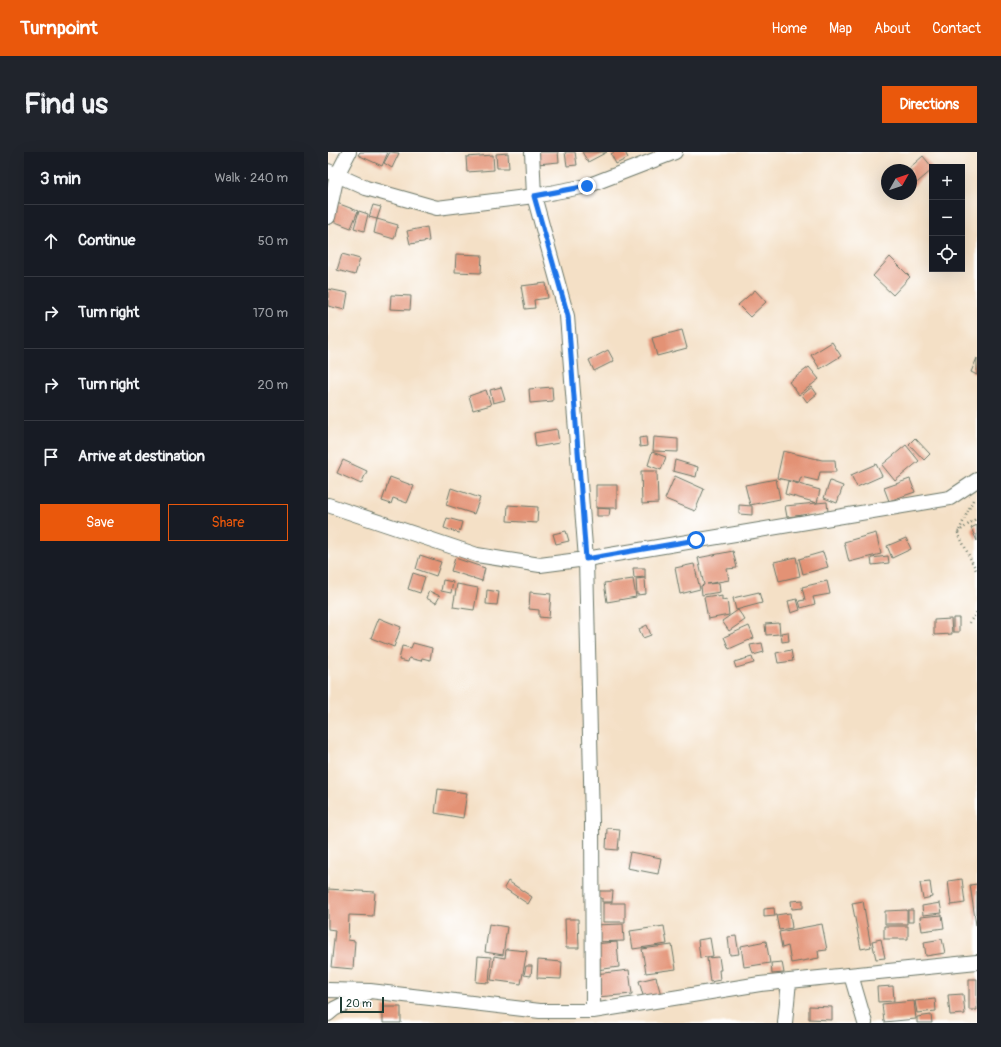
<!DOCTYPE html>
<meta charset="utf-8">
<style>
:root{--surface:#171b24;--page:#20242c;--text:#f1f3f6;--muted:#9ea1a6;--line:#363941;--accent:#ea580c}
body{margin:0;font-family:Pangolin,sans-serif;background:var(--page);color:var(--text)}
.controls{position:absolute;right:12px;top:12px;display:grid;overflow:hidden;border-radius:0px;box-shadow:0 4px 16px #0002}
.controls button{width:36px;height:36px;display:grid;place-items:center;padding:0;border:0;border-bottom:1px solid var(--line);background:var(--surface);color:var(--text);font:20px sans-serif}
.compass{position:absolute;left:553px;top:12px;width:36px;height:36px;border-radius:50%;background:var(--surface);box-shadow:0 4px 16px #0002;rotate:50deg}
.scale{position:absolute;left:12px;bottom:10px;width:44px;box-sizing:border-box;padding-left:4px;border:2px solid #1f3d34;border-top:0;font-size:11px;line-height:14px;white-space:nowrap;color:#1f3d34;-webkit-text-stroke:3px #fff;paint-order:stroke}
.stop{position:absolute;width:12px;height:12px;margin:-9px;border:3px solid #1a73e8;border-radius:50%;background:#fff}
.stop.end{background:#1a73e8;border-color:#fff;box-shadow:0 1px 4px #0008}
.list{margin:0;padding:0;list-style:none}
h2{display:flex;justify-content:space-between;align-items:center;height:52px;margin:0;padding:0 16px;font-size:17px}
h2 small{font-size:13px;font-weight:400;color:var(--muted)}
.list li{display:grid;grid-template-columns:26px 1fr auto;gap:12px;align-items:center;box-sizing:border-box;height:72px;padding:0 16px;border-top:1px solid var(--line)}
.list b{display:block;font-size:15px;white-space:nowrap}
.list em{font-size:13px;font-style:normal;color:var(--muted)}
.actions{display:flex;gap:8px;padding:12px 16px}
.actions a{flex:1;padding:9px 0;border:1px solid var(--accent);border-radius:0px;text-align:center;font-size:14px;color:var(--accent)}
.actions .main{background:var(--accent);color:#fff}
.icon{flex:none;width:22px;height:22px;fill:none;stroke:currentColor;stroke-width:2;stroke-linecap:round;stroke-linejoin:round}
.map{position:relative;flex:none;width:649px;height:871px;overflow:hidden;border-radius:0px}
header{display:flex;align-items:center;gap:24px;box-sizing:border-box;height:56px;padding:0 20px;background:var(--accent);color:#fff}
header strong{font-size:19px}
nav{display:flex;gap:22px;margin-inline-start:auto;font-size:14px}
.intro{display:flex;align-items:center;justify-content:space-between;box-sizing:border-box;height:96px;padding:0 24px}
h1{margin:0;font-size:28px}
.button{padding:10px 18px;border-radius:0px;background:var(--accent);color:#fff;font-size:14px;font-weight:700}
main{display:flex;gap:24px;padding:0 24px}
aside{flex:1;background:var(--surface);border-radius:0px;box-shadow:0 4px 16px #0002}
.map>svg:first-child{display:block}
.building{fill:#e39275}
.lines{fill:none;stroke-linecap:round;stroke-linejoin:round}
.street-casing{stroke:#6a7667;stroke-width:16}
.path{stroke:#6a7667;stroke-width:2.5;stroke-dasharray:1 3;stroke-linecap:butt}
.street{stroke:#fff;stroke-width:14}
.route{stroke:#1a73e8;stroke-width:5}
</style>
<header>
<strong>Turnpoint</strong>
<nav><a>Home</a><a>Map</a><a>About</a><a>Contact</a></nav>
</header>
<div class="intro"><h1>Find us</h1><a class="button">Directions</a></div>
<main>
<aside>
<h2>3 min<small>Walk · 240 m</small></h2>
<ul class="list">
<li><svg class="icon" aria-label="ahead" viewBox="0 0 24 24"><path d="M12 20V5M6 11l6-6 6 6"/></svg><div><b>Continue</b></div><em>50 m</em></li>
<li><svg class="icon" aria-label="right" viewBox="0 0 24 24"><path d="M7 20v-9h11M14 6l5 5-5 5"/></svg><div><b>Turn right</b></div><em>170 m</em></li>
<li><svg class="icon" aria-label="right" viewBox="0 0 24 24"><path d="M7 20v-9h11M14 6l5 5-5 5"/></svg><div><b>Turn right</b></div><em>20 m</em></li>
<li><svg class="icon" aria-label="arrive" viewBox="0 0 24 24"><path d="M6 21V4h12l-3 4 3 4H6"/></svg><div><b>Arrive at destination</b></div></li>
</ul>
<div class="actions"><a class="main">Save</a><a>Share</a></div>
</aside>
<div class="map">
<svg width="649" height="871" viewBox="0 0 649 871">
<rect width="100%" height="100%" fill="#fff"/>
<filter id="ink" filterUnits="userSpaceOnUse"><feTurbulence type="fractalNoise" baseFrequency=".025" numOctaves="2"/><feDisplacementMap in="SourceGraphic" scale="8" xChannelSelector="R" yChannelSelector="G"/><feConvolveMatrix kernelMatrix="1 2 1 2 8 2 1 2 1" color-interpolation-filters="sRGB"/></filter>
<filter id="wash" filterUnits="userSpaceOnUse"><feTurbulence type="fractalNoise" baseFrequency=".012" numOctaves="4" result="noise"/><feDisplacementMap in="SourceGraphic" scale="16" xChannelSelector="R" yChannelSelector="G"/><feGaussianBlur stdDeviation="0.9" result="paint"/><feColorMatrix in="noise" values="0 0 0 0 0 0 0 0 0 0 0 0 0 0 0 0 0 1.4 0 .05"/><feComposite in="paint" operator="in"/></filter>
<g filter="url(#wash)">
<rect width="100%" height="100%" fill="#f4e0c6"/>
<g id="blocks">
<path class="building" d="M32,0H60L54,14L30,3Z
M62,0L71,1L64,16L56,11Z
M208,0H230L231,10L209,12Z
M237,0H247L249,13L239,14Z
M254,0H279L260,10Z
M286,0H297L300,6L288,12L283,2Z
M180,1L181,16H169L168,2Z
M165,3L166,18L139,20L138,5Z
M595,4L604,15V18L584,35L583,18H579Z
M9,51L30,59L23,76L2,68Z
M45,53L53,55L49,67L41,65Z
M31,59L40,62L36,79L26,76Z
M49,67L70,73L66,87L46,81Z
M99,75L101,89L82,92L79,79Z
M14,102L32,107L27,123L9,118Z
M128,102L154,103L153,121L127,120Z
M562,105L582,125L565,143L545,124Z
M218,131L220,146L206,148L207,156L197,157L193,134Z
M0,137L20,141L17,158L0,154Z
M427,138L438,150L422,165L410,153Z
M63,143L83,144L82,158L62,157Z
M354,178L359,196L329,204L324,186Z
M504,190L513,204L492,217L483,203Z
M280,198L286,209L266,219L261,208Z
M649,206V223L643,220Z
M481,215L491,227L471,243L461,230Z
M173,235L177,248L165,251L162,238Z
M224,235L225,249L202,251L201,237Z
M484,235L489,242L479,250L474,243Z
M158,238L163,253L145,258L141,244Z
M229,277L231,291L208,295L206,281Z
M318,285L319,294L312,295L311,286Z
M326,285L350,287V300L325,299Z
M587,286L602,302L596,308L581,292Z
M578,293L591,309L567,329L554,313Z
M455,299L494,308H507L508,320H492L490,329L473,325L471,331L449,326Z
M324,300L338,305L333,318L320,313Z
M15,308L39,319L33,332L9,321Z
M347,308L370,315L368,325L345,319Z
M548,312L554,324L529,335L523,323Z
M313,319H329L330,351L314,352Z
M347,324L376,337L367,359L337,347Z
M62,325L86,334L79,351L65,346L63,352L54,349Z
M448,327L452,347L422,353L417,333Z
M582,327L587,340L561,349L556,336Z
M460,329L492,338L489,351L457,342Z
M502,329L515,334L509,351L496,346Z
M268,333H289V356H268Z
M123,336L152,346L146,362L118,353Z
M499,350L500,360L459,365L457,354Z
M180,353L210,355L209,371L179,369Z
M411,353L424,354V363L411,362Z
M269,356L282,357L281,364H269Z
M119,366L134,370L131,381L116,376Z
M649,373V389L643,376Z
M238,379L241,389L228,392L225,382Z
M548,381L553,402L521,410L516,390Z
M578,386L583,397L564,406L559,394Z
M405,399L409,416L399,417L401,428L379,432L391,431L392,440L374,443L373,434L376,433L370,406Z
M495,400L500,415L475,422L471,407Z
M92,403L113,410L108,424L88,417Z
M560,404L561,411L544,413L543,406Z
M468,405L472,424L451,429L446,410Z
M127,406L157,416L154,429L123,419Z
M366,412L372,437L352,442L347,416Z
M305,416H317V425L306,426Z
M85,421L97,425L92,441L80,437Z
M317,426L318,442L309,443L308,427Z
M305,427L308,445L279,450L276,431Z
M115,428L125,430L123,441L113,439Z
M499,429L502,442L485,445L487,452L473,456L471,449L477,448L474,435Z
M129,432L150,436L146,458L125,455Z
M159,438L171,440L169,453L158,452Z
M101,439L112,444L108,451L98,446Z
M202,440L223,442L221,466L211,465V458L201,457Z
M431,440L434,451L408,458L405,446Z
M389,443V445L394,444V448L399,447L401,463L380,467L376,445Z
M469,447L472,458L463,461L460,449Z
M410,458L417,468L401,479L394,469Z
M51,466L73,475L66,495L43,486Z
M625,466H631V480H625Z
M623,467L624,482L606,483V468Z
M451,471L452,482L438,483L437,472Z
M319,473L323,483L315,486L311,477Z
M421,474L426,486L401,497L396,485Z
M460,480L461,489L454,490L453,481Z
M85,491L104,496L102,508L94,506L93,509L81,506L80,510L71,508L74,494L83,496Z
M434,491L436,500L425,503L422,493Z
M463,498L465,509L450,511L448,501Z
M424,505L426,511L408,516L406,510Z
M110,637L139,641L135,666L107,661Z
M279,676L292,677L290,698L278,697Z
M302,700L333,706L330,722L299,716Z
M634,727L637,751L623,753L620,729Z
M180,729L204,745L200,752L176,736Z
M602,730L604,745L595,747L592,731Z
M649,732V773H648L642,733Z
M0,737L47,740L45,764L21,763L20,788L27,789L25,817L3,815L7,778L0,777Z
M271,739H285L284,750H274V746H270Z
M475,748V756L464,757L463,749Z
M535,749L543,795L533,797L524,751Z
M275,751H297V770H275Z
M612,751L614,761L595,763L594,754Z
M446,756L447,764L436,765V757Z
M579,758V772H557V759Z
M580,758H585V770H580Z
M462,761L464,776L451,778L448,763Z
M614,763L616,776L594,779L592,765Z
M237,767H250L251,796H238Z
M161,772L179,775L175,803L157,800Z
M295,772L296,789L266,790L265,773Z
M494,772L499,798L490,799L491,806L463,811L460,794L454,796L451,780Z
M336,774L339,792L305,797L302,779Z
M556,774H580V787H556Z
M408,784L411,802L402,803L400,785Z
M382,786L385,804L372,806L370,788Z
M553,787L557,806L548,807L544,789Z
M614,787L617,801L598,804L596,790Z
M438,789L442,811L416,815L413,794Z
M289,790L291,815L268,818L265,792Z
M344,793L348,817L318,821L314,797Z
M178,797L199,799L193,832L163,828L166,804L177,806Z
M150,804L163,805L161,831L148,830Z
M391,805L393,818H391L392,828L382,830L379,806Z
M210,808L234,810L233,827L209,826Z
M454,810L456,821L444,822L443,811Z
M198,814H204L203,824L196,823Z
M301,818L304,842L269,845L267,822Z
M328,825L333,843L316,847L311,829Z
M641,827H649V858H641Z
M565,834L566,849L550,850L549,835Z
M635,842L637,862L622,863L620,843Z
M607,847L608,859L589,861L587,849Z
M586,849L588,867L556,870L554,852Z
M481,854L504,855V868L481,867Z
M55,855H73V871H55Z
M603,863L604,871H589V865Z"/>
</g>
</g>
<g filter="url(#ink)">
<use href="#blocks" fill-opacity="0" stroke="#6a7667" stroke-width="1"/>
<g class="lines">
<defs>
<path id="street" d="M204,0L206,44L239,164L258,407L264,671L265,859
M0,19L38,36L109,56L206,44L259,34L347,0
M0,65L9,23L21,0
M0,353L149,403L212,413L258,407L622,346L649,328
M523,823L537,871
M0,838L42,839L212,859H265L432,832L649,810
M0,862L6,857L40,840
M457,871L461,829"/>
</defs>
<use href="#street" class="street-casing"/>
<path class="path" d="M645,348L630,381L649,420
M630,380L649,366
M641,471L649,460"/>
<use href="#street" class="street"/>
</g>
</g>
<g class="lines" filter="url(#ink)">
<path class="route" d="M259,34L206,44L240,164L258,407L368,388"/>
</g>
</svg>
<div class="controls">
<button>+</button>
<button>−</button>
<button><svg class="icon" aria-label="locate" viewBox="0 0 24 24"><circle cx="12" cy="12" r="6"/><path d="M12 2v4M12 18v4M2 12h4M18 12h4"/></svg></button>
</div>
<svg class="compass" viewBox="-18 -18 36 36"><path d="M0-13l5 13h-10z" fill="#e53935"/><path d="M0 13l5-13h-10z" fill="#9ea1a6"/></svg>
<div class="scale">20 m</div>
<div class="stop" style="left:368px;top:388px"></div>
<div class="stop end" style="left:259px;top:34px"></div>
</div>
</main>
